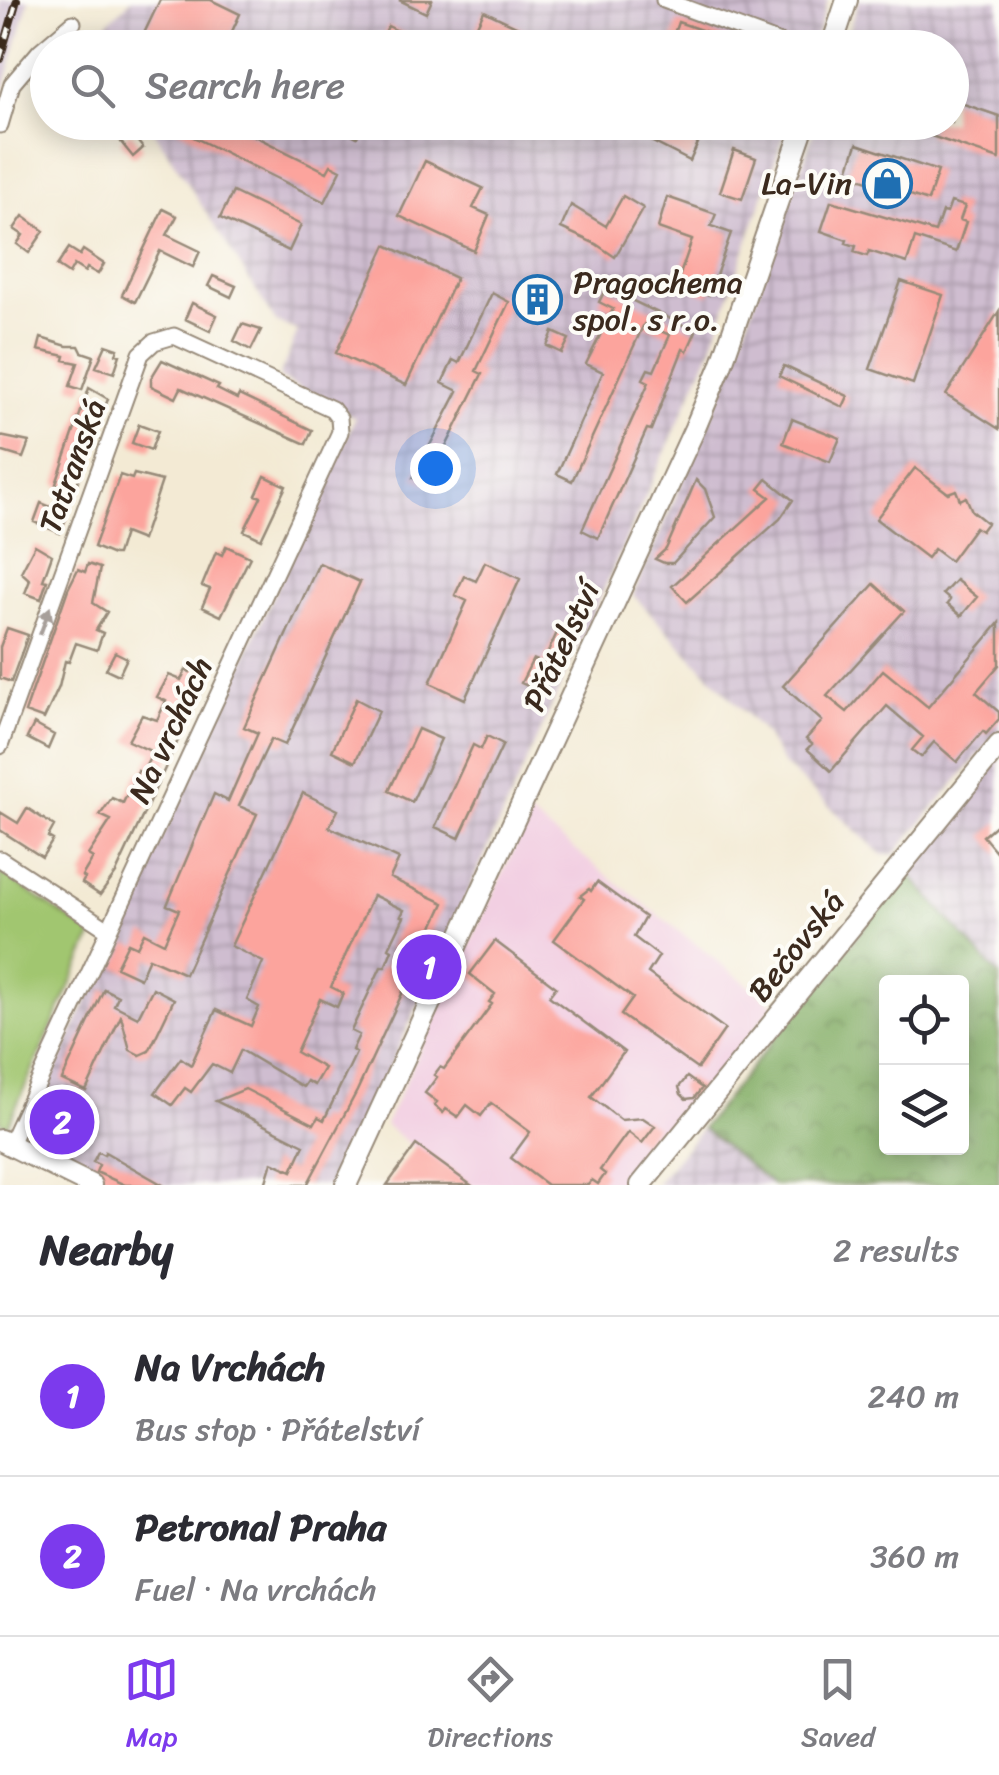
<!DOCTYPE html>
<meta charset="utf-8">
<style>
:root{--surface:#fff;--page:#f2f2f3;--text:#2b2b33;--muted:#7c7c81;--line:#e1e1e2;--accent:#7c3aed}
body{margin:0;font-family:Sriracha,sans-serif;background:var(--page);color:var(--text)}
.controls{position:absolute;right:30px;bottom:30px;display:grid;overflow:hidden;border-radius:10px;box-shadow:0 5px 25px #0003}
.controls button{width:90px;height:90px;display:grid;place-items:center;padding:0;border:0;border-bottom:2px solid var(--line);background:var(--surface);color:var(--text);font:50px sans-serif}
.you{position:absolute;left:435px;top:468px;width:35px;height:35px;margin:-25px;border:8px solid #fff;border-radius:50%;background:#1a73e8;box-shadow:0 0 0 15px #1a73e833}
.badge{display:grid;place-items:center;width:65px;height:65px;border-radius:50%;background:var(--accent);color:#fff;font-size:32px;font-weight:700}
.pin{position:absolute;translate:-50% -50%;border:5px solid #fff;box-shadow:0 2px 10px #0006}
.list{margin:0;padding:0;list-style:none}
h2{display:flex;justify-content:space-between;align-items:center;height:130px;margin:0;padding:0 40px;font-size:42px}
h2 small{font-size:32px;font-weight:400;color:var(--muted)}
.list li{display:grid;grid-template-columns:65px 1fr auto;gap:30px;align-items:center;box-sizing:border-box;height:160px;padding:0 40px;border-top:2px solid var(--line)}
.list b{display:block;font-size:38px;white-space:nowrap}
.list p{margin:0;font-size:32px;white-space:nowrap;color:var(--muted)}
.list em{font-size:32px;font-style:normal;color:var(--muted)}
.icon{flex:none;width:55px;height:55px;fill:none;stroke:currentColor;stroke-width:2;stroke-linecap:round;stroke-linejoin:round}
.map{position:relative;flex:none;width:999px;height:1185px;overflow:hidden}
.search{position:absolute;background:var(--surface);box-shadow:0 5px 25px #0003;left:30px;right:30px;top:30px;height:110px;display:flex;align-items:center;gap:25px;box-sizing:border-box;padding:0 35px;border-radius:55px;color:var(--muted);font-size:38px}
.sheet{height:450px;background:var(--surface)}
nav{display:flex;justify-content:space-around;align-items:center;box-sizing:border-box;height:140px;border-top:2px solid var(--line);background:var(--surface);font-size:28px;color:var(--muted)}
nav a{display:grid;justify-items:center;gap:5px}
nav .on{color:var(--accent)}
.map>svg:first-child{display:block}
.built{fill:#f2cfe2}
.industrial{fill:url(#industrial-grid)}
.railway{fill:#cfbdd0}
.forest{fill:url(#forest-crowns);stroke:#5e6a40;stroke-width:2.5;fill-rule:evenodd}
.park{fill:#a1c670;stroke:#6e7847;stroke-width:2.5}
.building{fill:#fca49d}
.lines{fill:none;stroke-linecap:round;stroke-linejoin:round}
.street-casing{stroke:#978a79;stroke-width:19}
.secondary-casing{stroke:#978a79;stroke-width:24}
.street{stroke:#fff;stroke-width:15}
.secondary{stroke:#fff;stroke-width:20}
.rail-casing{stroke:#3b2a1e;stroke-width:8}
.rail{stroke:#fdfcf7;stroke-width:4;stroke-dasharray:11;stroke-linecap:butt}
.oneway{fill:#a79f9a}
.labels{text-anchor:middle;stroke-width:8;stroke-linejoin:round;paint-order:stroke}
.poi-label{font-size:32px;fill:#3b2a1e;stroke:#fdfcf7;text-anchor:end}
.street-label{font-size:32px;fill:#3b2a1e;stroke:#fdfcf7}
</style>
<div class="map">
<svg width="999" height="1185" viewBox="0 0 999 1185">
<defs>
<pattern id="industrial-grid" width="8" height="8" patternUnits="userSpaceOnUse" patternTransform="scale(2.5)"><rect width="8" height="8" fill="#cfbdd0"/><path d="M0 4h8M4 0v8" fill="none" stroke="#a99aa8"/></pattern>
<pattern id="forest-crowns" width="20" height="18" patternUnits="userSpaceOnUse" patternTransform="scale(2.5)"><rect width="20" height="18" fill="#80ab62"/><path d="M2 6a3 3 0 1 1 6 0M12 15a3 3 0 1 1 6 0" fill="none" stroke="#6a8b50"/></pattern>
</defs>
<rect width="100%" height="100%" fill="#fdfcf7"/>
<filter id="ink" filterUnits="userSpaceOnUse"><feTurbulence type="fractalNoise" baseFrequency=".01" numOctaves="2"/><feDisplacementMap in="SourceGraphic" scale="20" xChannelSelector="R" yChannelSelector="G"/><feConvolveMatrix kernelMatrix="1 2 1 2 8 2 1 2 1" color-interpolation-filters="sRGB"/></filter>
<filter id="wash" filterUnits="userSpaceOnUse"><feTurbulence type="fractalNoise" baseFrequency=".0048" numOctaves="4" result="noise"/><feDisplacementMap in="SourceGraphic" scale="40" xChannelSelector="R" yChannelSelector="G"/><feGaussianBlur stdDeviation="2.25" result="paint"/><feColorMatrix in="noise" values="0 0 0 0 0 0 0 0 0 0 0 0 0 0 0 0 0 1.4 0 .05"/><feComposite in="paint" operator="in"/></filter>
<g filter="url(#wash)">
<rect width="100%" height="100%" fill="#f3ead4"/>
<path class="built" d="M530,815L774,1005L630,1185H462L385,1125Z"/>
<path class="industrial" d="M131,0H828L813,47L101,48L94,36Z
M859,0H999V731L894,855H883L782,763L766,735L633,595L729,375L817,123L952,122V48L843,47Z
M149,123H788L710,352L337,1185H123L45,1150L33,1119L355,418L279,377L298,331L276,322Z
M999,757V976L908,873Z
M702,1128L773,1185H655Z"/>
<path class="railway" d="M0,0H29L0,102Z"/>
<path class="forest" d="M908,873L999,976V1185H773L702,1128ZM886,982H962V1148H886Z"/>
<path class="park" d="M0,872L93,935L7,1127L0,1121Z"/>
<g id="blocks">
<path class="building" d="M160,0H211L240,14L229,38L248,48H137Z
M399,0H432L426,13Z
M484,11L529,32L562,48H501L473,34Z
M678,22L748,46L747,48H669Z
M388,26L412,38L408,48H378Z
M952,100L999,116V159L928,135L933,122H952Z
M163,122H226L327,172L331,165L341,170L325,202Z
M327,122H364L357,137Z
M640,122H653L698,143L690,161L635,133Z
M130,132L143,148L133,157L120,141Z
M857,144L938,171L928,201L847,174Z
M734,150L756,158L742,199L720,192Z
M425,161L483,188L473,208L489,215L474,251L399,216Z
M233,192L301,225L289,251L220,218Z
M623,196L643,208L615,257L596,244L561,228L571,205L606,226Z
M667,197L716,214L711,226L731,233L709,295L677,283L692,240L658,228Z
M831,201L935,232L942,212L947,213L951,202L965,206L960,220L966,222L956,252L915,238L907,263L869,251L867,256L854,252L856,246L846,243L847,240L821,231Z
M163,209L177,216L167,235L200,251L193,267L160,251L135,302L122,295Z
M23,216L44,231L29,253L17,244L23,235L14,229Z
M386,245L456,278L406,385L336,353Z
M69,248L80,255L83,250L104,264L98,274L87,268L85,272L74,265L69,274L57,266Z
M213,276L236,286L231,297L208,286Z
M537,279L553,286L550,291L554,293L541,321L521,311Z
M901,281L943,295L913,384L870,369Z
M606,288L696,331L687,351L683,349L651,430L647,429L598,538L582,530L649,382L643,379L648,369L654,371L670,335L644,324L572,481L557,474L603,372L586,364L613,309L599,302Z
M492,293L509,302L476,371L482,374L427,485L413,478L458,391L442,383L453,360L459,363Z
M192,303L217,315L210,331L185,319Z
M999,311V429L946,395Z
M242,324L261,330L251,350L234,341Z
M553,332L569,339L562,353L547,346Z
M41,338L67,346H79L82,352L94,356L82,390L70,386L78,363L64,360L65,356L38,350Z
M106,345L118,349L116,354L120,355L114,373L96,367Z
M162,360L219,386L217,389L237,399L239,395L312,430L306,444L181,388L176,398L151,386V378Z
M784,366L848,396L843,407L779,376Z
M89,388L108,399L75,489L69,492L56,484Z
M792,419L840,438L830,462L783,443Z
M139,424L158,431L151,450L132,443Z
M0,436L29,442L23,458L0,451Z
M915,468L948,493L956,490L960,500L966,497L972,511L987,523L981,531L975,527L950,561L934,549L927,558L876,519Z
M134,474L162,481L142,540L124,533L117,555H113L94,547L120,475L132,479Z
M265,476L286,486L261,539L244,531L261,497L256,495Z
M767,479L793,500L780,519L687,602L672,586L770,497L759,489Z
M696,480L705,489L715,517L673,563H664L655,559L666,549Z
M41,503L68,514L60,533L34,522Z
M35,545L52,555L43,580L47,581L41,599L25,593L30,580L21,572Z
M226,546L250,557L221,616L202,607L210,589L202,586L216,552L222,555Z
M485,562L520,579L465,699L430,683L467,601L455,595L464,576L476,581Z
M319,563L360,582L285,745L271,739L239,806L257,814L185,974L149,958L140,978L116,967L128,943L137,947L144,933L164,943L179,910L167,905L214,794L228,801L258,733L244,727Z
M88,564L100,568L93,603L107,612L96,630L103,633L97,650L76,643L69,662L65,661L59,687L44,719L25,712L68,589L78,569L85,572Z
M956,580L977,597L961,616L947,604L950,600L943,594Z
M874,584L904,611L827,696L847,712L883,670L928,707L999,623V665L976,692L999,712V719L986,734L983,731L957,762L934,742L921,757L912,750L923,737L887,706L831,771L807,749L812,744L806,739L822,721L783,686Z
M560,626L572,631L543,693L521,683L533,659L543,663Z
M7,628L28,635L11,682L0,678V647Z
M115,652L127,658L119,675L106,669Z
M194,664L210,672L116,873L100,895L82,883L85,878L82,876L93,858L88,855L111,820L100,815L112,798L123,803L138,771L142,773L153,752L128,741L142,715L157,720L166,701L157,697L169,675L181,680L186,670L190,672Z
M356,699L379,711L355,762L332,751Z
M34,724L54,735L48,749L27,738Z
M418,729L441,739L412,802L389,791Z
M487,736L503,744L459,838L435,827L473,745L481,749Z
M303,793L338,810L329,827L399,859L390,878L444,903L357,1091L307,1185H265L272,1162L292,1171L304,1145L216,1101L245,1089L314,1124L318,1117L324,1120L356,1053L352,1050L359,1035L351,1031L381,967H385L392,950L389,948L404,917L401,916L404,910L373,895L331,987L343,993L337,1007L320,999L296,1052L324,1068L314,1085L307,1081L303,1087L241,1050L230,1073L212,1064L191,1092L185,1088L172,1105L155,1093L181,1058L191,1065L216,1010L251,1026L259,1007L247,1000L263,962L231,946Z
M27,808L54,826L48,837L53,840L42,857L0,830V812L18,823Z
M999,822V855L983,836Z
M597,882L645,917L634,937L659,956L648,973L725,1029L697,1069L621,1015L633,998L554,940L584,899L580,896L589,889L591,891Z
M495,941L556,987L549,996L624,1052L591,1097L621,1120L643,1118L655,1126L642,1143L628,1132L600,1170L605,1174L598,1184L592,1180L588,1185H547L511,1158L530,1132L491,1103L481,1116L467,1105L458,1117L446,1109L443,1113L434,1105L437,1102L425,1093L437,1077L434,1075L440,1067L444,1069L492,1004L489,1002L495,994L470,974Z
M153,988L174,999L149,1051L140,1055L130,1050L121,1016L86,1091L62,1080L104,989L118,996L114,1005L138,1017Z
M687,1077L702,1088L694,1098L686,1099L681,1094L679,1087Z
M49,1107L68,1116L64,1126L44,1117Z
M416,1145L471,1185H387Z
M98,1152L104,1155L105,1152L163,1185H125L96,1172L99,1165L93,1162Z"/>
</g>
</g>
<g filter="url(#ink)">
<use href="#blocks" fill-opacity="0" stroke="#978a79" stroke-width="2.5"/>
<g class="lines">
<defs>
<path id="street" d="M664,0L793,48
M0,125L12,84L40,51L73,23
M0,746L141,354L154,342L174,336L332,409L339,418L340,432L9,1146
M0,859L107,929"/>
<path id="secondary" d="M831,48L847,0
M0,1140L91,1185
M346,1185L695,428L721,366L805,122
M641,1185L999,745"/>
</defs>
<use href="#street" class="street-casing"/>
<use href="#secondary" class="secondary-casing"/>
<use href="#street" class="street"/>
<use href="#secondary" class="secondary"/>
<defs>
<path id="rail" d="M0,59L17,0"/>
</defs>
<use href="#rail" class="rail-casing"/>
<use href="#rail" class="rail"/>
</g>
<defs><path id="oneway-solid" d="M-6-.8H1V-3.2L6.5 0L1 3.2V.8H-6Z" transform="scale(2.5)"/></defs>
<use class="oneway" href="#oneway-solid" transform="translate(45 621) rotate(-70)"/>
</g>
<defs>
<symbol id="shop-ring" viewBox="-11 -11 22 22"><circle r="9.5" fill="#fdfcf7" stroke="#1f6fb2" stroke-width="1.5"/><path d="M-5-2.5h2.3a2.7 3.5 0 0 1 5.4 0H5L5.5 6h-11ZM-1.5-2.5h3a1.5 2.3 0 0 0-3 0Z" fill="#1f6fb2"/></symbol>
<symbol id="building-ring" viewBox="-11 -11 22 22"><circle r="9.5" fill="#fdfcf7" stroke="#1f6fb2" stroke-width="1.5"/><path d="M-4-6H4V6H1V3H-1V6H-4ZM-2.5-4.3h1.7v1.8h-1.7ZM.8-4.3h1.7v1.8H.8ZM-2.5-1h1.7V.8h-1.7ZM.8-1h1.7V.8H.8Z" fill="#1f6fb2"/></symbol>
</defs>
<g fill-rule="evenodd">
<use href="#shop-ring" x="860" y="156" width="55" height="55"/>
<use href="#building-ring" x="510" y="272" width="55" height="55"/>
</g>
<g class="labels">
<g class="poi-label">
<text x="852" y="194">La-Vin</text>
<text x="573" y="293" text-anchor="start">Pragochema<tspan x="573" dy="37">spol. s r.o.</tspan></text>
</g>
<g class="street-label">
<text transform="translate(72 466) rotate(-70)" y="11">Tatranská</text>
<text transform="translate(561 646) rotate(-65)" y="11">Přátelství</text>
<text transform="translate(170 730) rotate(-65)" y="11">Na vrchách</text>
<text transform="translate(796 946) rotate(-51)" y="11">Bečovská</text>
</g>
</g>
</svg>
<div class="controls">
<button><svg class="icon" aria-label="locate" viewBox="0 0 24 24"><circle cx="12" cy="12" r="6"/><path d="M12 2v4M12 18v4M2 12h4M18 12h4"/></svg></button>
<button><svg class="icon" aria-label="layers" viewBox="0 0 24 24"><path d="M12 4l9 5-9 5-9-5zM3 14l9 5 9-5"/></svg></button>
</div>
<div class="you"></div>
<div class="pin badge" style="left:429px;top:967px">1</div>
<div class="pin badge" style="left:62px;top:1122px">2</div>
<div class="search"><svg class="icon" aria-label="search" viewBox="0 0 24 24"><circle cx="10" cy="10" r="6"/><path d="M15 15l6 6"/></svg>Search here</div>
</div>
<section class="sheet">
<h2>Nearby<small>2 results</small></h2>
<ul class="list">
<li><span class="badge">1</span><div><b>Na Vrchách</b><p>Bus stop · Přátelství</p></div><em>240 m</em></li>
<li><span class="badge">2</span><div><b>Petronal Praha</b><p>Fuel · Na vrchách</p></div><em>360 m</em></li>
</ul>
</section>
<nav>
<a class="on"><svg class="icon" aria-label="map" viewBox="0 0 24 24"><path d="M3 6l6-2 6 2 6-2v14l-6 2-6-2-6 2zM9 4v14M15 6v14"/></svg>Map</a>
<a><svg class="icon" aria-label="directions" viewBox="0 0 24 24"><path d="M12 3l9 9-9 9-9-9zM9 14v-3h6M13 9l2 2-2 2"/></svg>Directions</a>
<a><svg class="icon" aria-label="saved" viewBox="0 0 24 24"><path d="M7 4h10v16l-5-4-5 4z"/></svg>Saved</a>
</nav>
